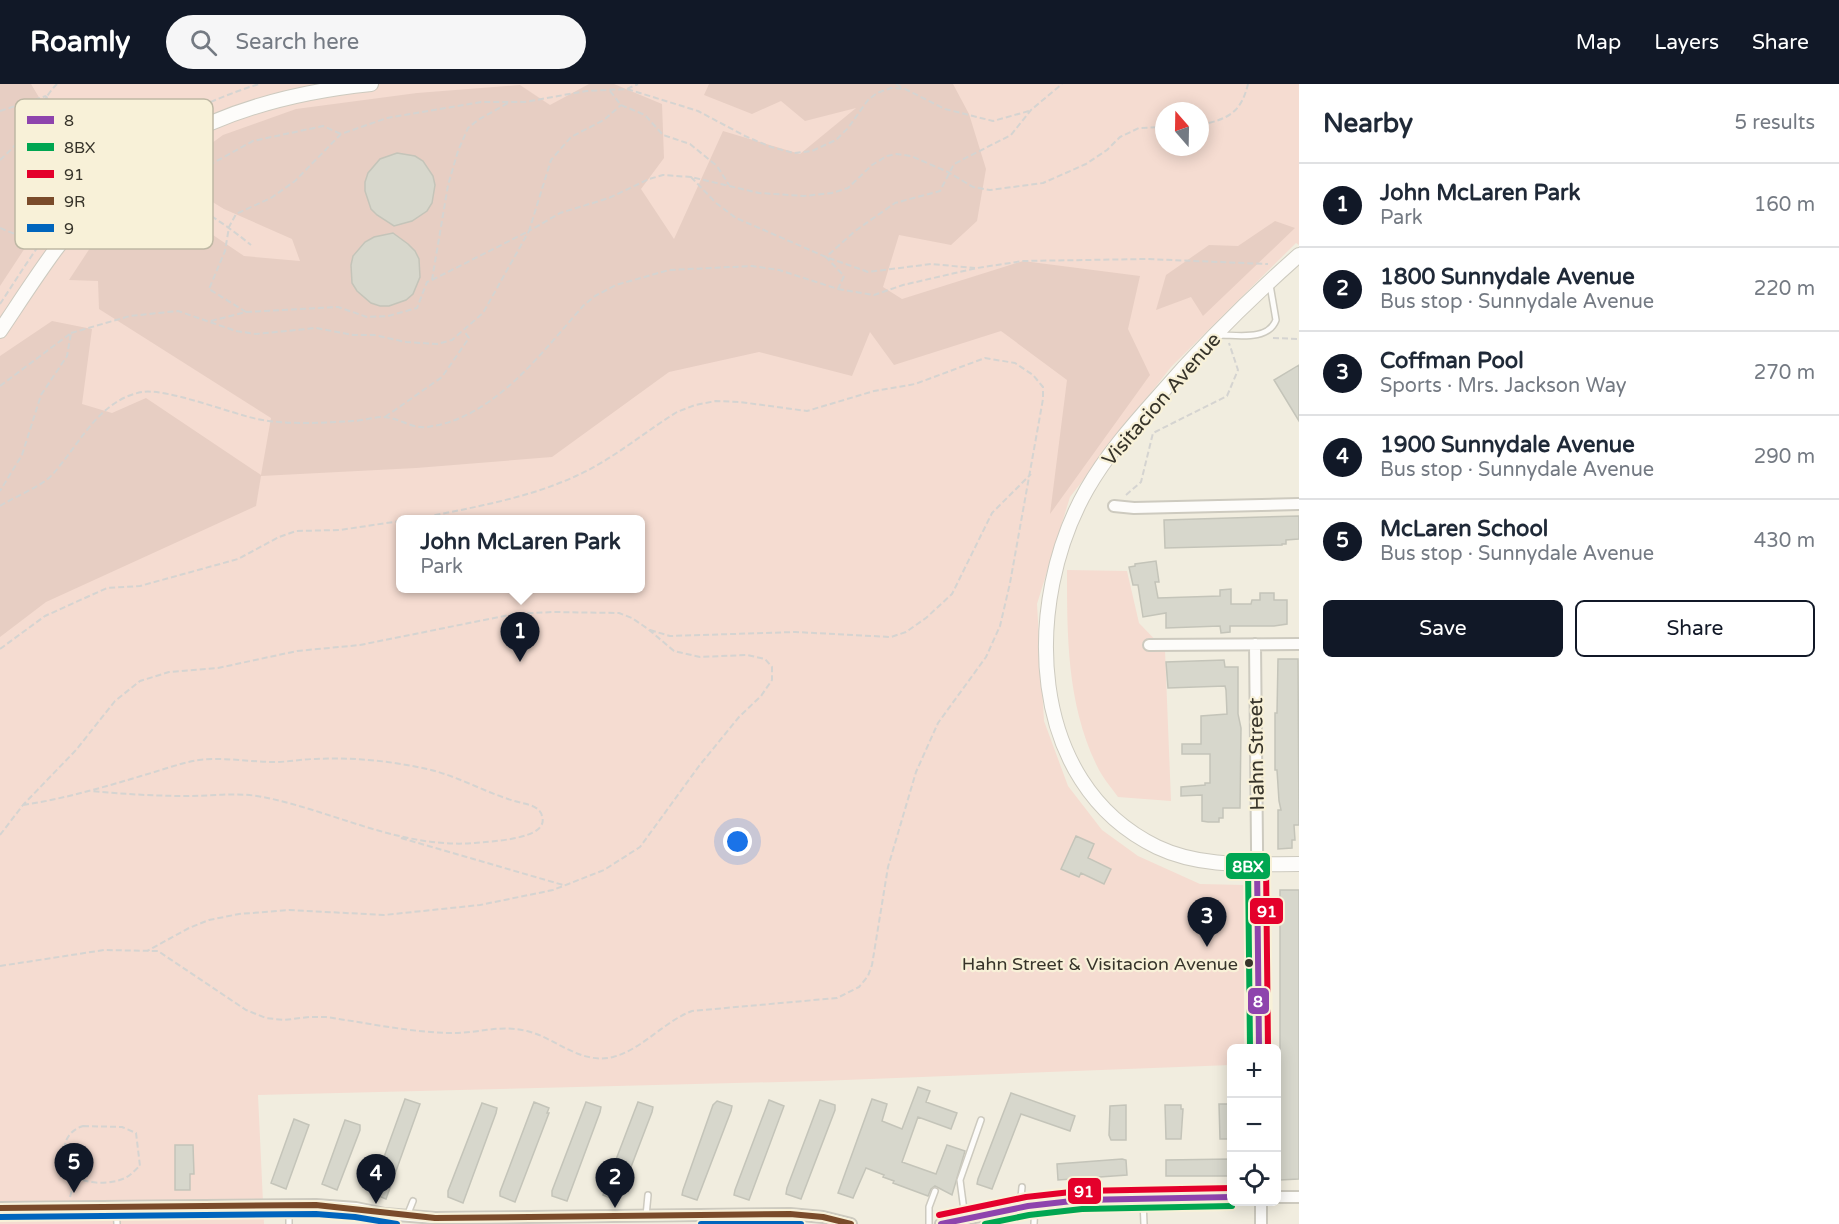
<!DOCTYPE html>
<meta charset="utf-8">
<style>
:root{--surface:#fff;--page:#f6f6f7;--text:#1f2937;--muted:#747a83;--line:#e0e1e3;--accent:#111827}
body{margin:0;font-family:"Varela Round",sans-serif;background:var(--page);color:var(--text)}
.controls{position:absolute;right:18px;bottom:18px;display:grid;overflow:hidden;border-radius:9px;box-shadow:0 3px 15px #0003}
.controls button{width:54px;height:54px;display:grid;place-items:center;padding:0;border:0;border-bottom:2px solid var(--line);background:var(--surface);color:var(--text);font:30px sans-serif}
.compass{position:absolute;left:1155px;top:18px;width:54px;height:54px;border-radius:50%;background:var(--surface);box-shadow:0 3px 15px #0003;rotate:340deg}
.you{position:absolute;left:738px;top:758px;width:21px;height:21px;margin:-15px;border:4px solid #fff;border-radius:50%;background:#1a73e8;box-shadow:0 0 0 9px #1a73e833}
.badge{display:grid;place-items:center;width:39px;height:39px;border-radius:50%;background:var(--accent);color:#fff;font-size:20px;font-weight:700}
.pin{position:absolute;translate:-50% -50px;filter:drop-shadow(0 2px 3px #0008)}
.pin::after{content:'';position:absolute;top:32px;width:21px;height:18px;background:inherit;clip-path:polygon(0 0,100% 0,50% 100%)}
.popup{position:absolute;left:396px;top:431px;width:249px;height:78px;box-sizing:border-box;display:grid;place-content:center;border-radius:9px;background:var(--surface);filter:drop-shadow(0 2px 4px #0005);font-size:20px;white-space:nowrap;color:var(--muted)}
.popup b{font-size:22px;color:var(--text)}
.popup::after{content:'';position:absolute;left:50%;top:100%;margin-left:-12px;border:12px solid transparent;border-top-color:var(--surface)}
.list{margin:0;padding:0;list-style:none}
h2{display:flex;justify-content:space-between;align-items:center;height:78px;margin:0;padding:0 24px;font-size:26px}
h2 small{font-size:20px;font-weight:400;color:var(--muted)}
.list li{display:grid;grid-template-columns:39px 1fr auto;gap:18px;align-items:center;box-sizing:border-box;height:84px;padding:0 24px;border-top:2px solid var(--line)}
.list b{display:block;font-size:22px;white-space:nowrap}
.list p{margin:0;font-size:20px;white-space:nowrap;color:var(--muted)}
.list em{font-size:20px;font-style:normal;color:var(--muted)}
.actions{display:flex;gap:12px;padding:18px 24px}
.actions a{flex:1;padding:14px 0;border:2px solid var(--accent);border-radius:9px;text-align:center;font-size:21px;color:var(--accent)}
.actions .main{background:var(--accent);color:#fff}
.icon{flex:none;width:33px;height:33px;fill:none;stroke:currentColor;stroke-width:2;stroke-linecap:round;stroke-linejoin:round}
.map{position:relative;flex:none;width:1299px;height:1140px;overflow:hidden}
header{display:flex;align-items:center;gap:36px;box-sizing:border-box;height:84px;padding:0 30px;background:var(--accent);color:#fff}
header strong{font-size:28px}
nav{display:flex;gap:33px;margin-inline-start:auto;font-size:21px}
.search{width:420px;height:54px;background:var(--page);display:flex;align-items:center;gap:15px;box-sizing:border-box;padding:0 21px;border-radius:33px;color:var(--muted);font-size:22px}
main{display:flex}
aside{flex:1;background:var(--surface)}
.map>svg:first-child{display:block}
.green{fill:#f5dcd1;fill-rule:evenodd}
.forest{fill:#e7cec3}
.building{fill:#d7d7cc;stroke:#c4c4b9;stroke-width:1.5}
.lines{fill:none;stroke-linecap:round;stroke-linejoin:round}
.service-casing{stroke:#cdcabf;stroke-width:8}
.minor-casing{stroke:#cdcabf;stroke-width:14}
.tertiary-casing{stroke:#cdcabf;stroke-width:16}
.path{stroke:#d5d4d1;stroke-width:2;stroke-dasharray:6 3;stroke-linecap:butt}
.service{stroke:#fdfcfa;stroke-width:5}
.minor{stroke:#fdfcfa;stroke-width:10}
.tertiary{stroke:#fdfcfa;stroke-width:14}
.bus-1-casing{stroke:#f8f1d8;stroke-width:10}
.bus-2-casing{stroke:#f8f1d8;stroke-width:10}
.bus-3-casing{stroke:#f8f1d8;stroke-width:10}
.bus-4-casing{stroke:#f8f1d8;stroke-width:10}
.bus-5-casing{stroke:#f8f1d8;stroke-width:10}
.bus-1{stroke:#8e44ad;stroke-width:6}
.bus-2{stroke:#00a651;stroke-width:6}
.bus-3{stroke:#e4002b;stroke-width:6}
.bus-4{stroke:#7a4b2a;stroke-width:6}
.bus-5{stroke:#0065bd;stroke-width:6}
.bus-dot{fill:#37342a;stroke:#f8f1d8;stroke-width:2}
.labels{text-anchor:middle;stroke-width:4.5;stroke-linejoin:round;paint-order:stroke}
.bus-label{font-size:18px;fill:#37342a;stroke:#f8f1d8;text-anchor:end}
.street-label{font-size:20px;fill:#37342a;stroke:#f8f1d8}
.key{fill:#f8f1d8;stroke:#beb8a4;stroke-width:1.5}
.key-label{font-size:16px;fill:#37342a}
.line-badge{stroke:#f8f1d8;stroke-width:2}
.badge-label{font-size:16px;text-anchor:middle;font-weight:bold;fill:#fff}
</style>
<header>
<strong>Roamly</strong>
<div class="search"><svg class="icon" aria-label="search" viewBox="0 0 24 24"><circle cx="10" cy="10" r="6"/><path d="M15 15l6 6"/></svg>Search here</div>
<nav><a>Map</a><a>Layers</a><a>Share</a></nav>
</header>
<main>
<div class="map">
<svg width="1299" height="1140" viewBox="0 0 1299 1140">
<rect width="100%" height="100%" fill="#f1eddf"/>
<path class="green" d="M0,0H1299V161L1296,159L1171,283L1070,413L1037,520L1044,637L1068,702L1102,746L1138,772L1200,800L1244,801V964H1232L1231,981L819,997L258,1011L264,1140H0ZM1164,27H1200V63H1164ZM400,436H640V504H400Z
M1067,486L1127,487L1139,539L1165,566L1171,717L1118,713C1111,703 1102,693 1097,682C1067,620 1067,553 1067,486Z"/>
<path class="forest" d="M0,0H31L55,40L77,52L46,86L44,135L0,202Z
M589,0H614L662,20L664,74L641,105L674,155L723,47L800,70L856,24L805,37L781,17L752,30L704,11L709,0H953L969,30L986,85L977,137L951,161L899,151L883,203L902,215L1023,177L1140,192L1128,245L1150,291L1050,430L1067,296L1001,247L894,281L870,248L852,292L759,268L669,288L552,373L416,384L261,392L256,422L46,518L0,553V272L52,237L92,245L82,320L112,329L146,314L261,391L271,334L99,225L98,197L69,196L111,132L148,107L244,172L300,177L292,155L224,125L168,91L223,51L296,25L417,9L520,1L550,21Z
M1275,137L1295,144L1203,232L1191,213L1156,226L1166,191L1209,161L1238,162Z"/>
<path class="building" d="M397,69L415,72L423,77L433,92L435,101L432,119L427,127L412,137L394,142L377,131L371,125L365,107V98L368,89L380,75Z
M393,149L408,160L415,167L419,175L420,193L413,210L406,216L389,222H380L371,219L357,207L352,199L351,181L353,172L365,158L374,153Z
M1299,281V337L1274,296Z
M1299,432V455L1286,456V460H1282V461L1165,464L1164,436Z
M1156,477L1159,498H1155L1158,514L1220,512V506L1231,505V520H1251L1252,516H1260V509H1274V516H1287V540L1274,542H1230V548L1221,549L1220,542L1166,544V529L1143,533L1138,501H1133L1129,483L1135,482V480Z
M1278,575H1298L1299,741H1294L1295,756H1292V764L1278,765V726H1281L1279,717L1277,686H1275V629H1277Z
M1224,576L1225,583H1238V630L1241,644L1240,724H1223V734H1219V738H1208L1202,737V711L1181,712V703L1205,701V699H1210V670H1182V660H1201V632L1227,630L1226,606L1225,602L1168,604L1166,578Z
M1076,752L1094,760L1088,774L1111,785L1104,800L1081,789L1079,793L1061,785Z
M1280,806H1299V1095L1280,1096Z
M918,1003L930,1007L926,1018L957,1029L951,1045L918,1033L902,1078L936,1090L947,1061L965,1067L952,1111L935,1102L931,1105L928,1112L893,1099L894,1097L883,1093L884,1091L866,1084L853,1114L838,1109L872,1015L887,1020L882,1037L902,1045Z
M1011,1009L1075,1032L1070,1047L1021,1030L992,1105L977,1100L978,1095Z
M405,1015L420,1020L386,1115L371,1109Z
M769,1016L784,1022L749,1116L734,1111L735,1106Z
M820,1016L835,1021V1026L801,1115L786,1110L787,1104Z
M717,1017L732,1022L731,1027L697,1116L682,1111L683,1106L713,1021Z
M534,1018L549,1024L547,1029H549L515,1118L500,1112V1108Z
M586,1018L601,1023L600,1028L567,1117L552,1112V1107Z
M638,1018L653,1023L652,1028L618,1117L603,1111L604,1107Z
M482,1019L497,1024L496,1029L463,1119L448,1113V1107Z
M1219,1020H1232V1055H1220Z
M1126,1021V1056H1111L1109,1051L1110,1022Z
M1165,1021H1181V1025H1183L1181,1055H1166Z
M294,1035L309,1041L286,1105L271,1099Z
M345,1036L360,1041V1046L337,1106L322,1100Z
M175,1061H193L194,1090H190V1106H175Z
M1122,1075L1126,1076L1127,1091L1058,1096L1057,1080Z
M1231,1075L1232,1092H1166V1076Z"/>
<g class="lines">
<defs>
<path id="service" d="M1219,251C1238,251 1268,257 1276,236L1270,201
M1143,1116L1144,1140
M289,1121V1140
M116,1123L117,1140
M1020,1124L1022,1103
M407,1132L413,1117
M646,1132L648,1111
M965,1134L960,1096L981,1036
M929,1140V1123L935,1107
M1034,1140L1035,1121"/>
<path id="minor" d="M1114,422L1134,424L1299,420
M1255,560L1259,964
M1149,561L1299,560
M1276,1113H1299
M1261,1118V1140
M0,1124L316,1121L356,1124L385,1130L435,1134L790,1130L823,1133L851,1140
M941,1140L1028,1122L1081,1116L1232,1113"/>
<path id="tertiary" d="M1299,171C1248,216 1200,264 1156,315C1131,343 1106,372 1087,405C1023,517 1025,699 1157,763C1201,784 1251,780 1299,780
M0,247C31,201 61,152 101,112C173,40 273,10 371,0"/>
</defs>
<use href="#service" class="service-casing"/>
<use href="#minor" class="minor-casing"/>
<use href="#tertiary" class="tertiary-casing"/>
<path class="path" d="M896,0L904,5
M627,5L638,0
M610,7L621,21L645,31L663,51L690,60L717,82L729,101
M0,27L46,12
M1200,41C1228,35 1241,29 1248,0
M66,50L82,64L78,111
M0,76C12,65 23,54 32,40C41,25 44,13 57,0
M691,93L716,119L736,134L826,173L868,188L931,180L975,184
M139,96C179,110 218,134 251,161
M160,104L204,84L253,57L323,42L341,50
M0,144L20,152L33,153L57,126L67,125
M39,146L33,130L43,94L66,50L46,12
M432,196L529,147L551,76L571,53L604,36L621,21
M838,205L874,211L903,201L977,184L1023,177L1147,175L1268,180
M0,220C21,188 41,156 65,126C115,65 185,23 259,0
M246,228L338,223L367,233L388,232L417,224L427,198L432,196L448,101L458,67L468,44L478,36L508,19
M211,237L246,228L209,205L225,167L229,143L236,130L271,114L295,97L341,50L387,34L481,18H525L586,7L627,5L698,27L745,52L771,63L794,69L812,67L836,56L848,44L868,16L877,9L891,4L905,5L945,25L993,37L1029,27
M71,249L130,232L178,227L236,247L256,250L316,244L353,251H374L406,258L437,260L452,256L483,229L529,147L560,129L609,114L649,95L663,91L691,93L759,109L804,112L832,109L848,104L872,81L887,72L897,70L911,72L948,88L973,103L990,106L1043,99L1086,80L1107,66L1120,53L1139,44L1164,43
M1273,254L1299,255
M0,302L71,249L67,272L41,311L22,371L0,407
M385,333L442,293L469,254L464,247
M1126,411L1141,398L1153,349L1227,312L1238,286L1229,259
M0,422C14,413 40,403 51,392C79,362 98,316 142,308C166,304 230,329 257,335C287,341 321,339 352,337C362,337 373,333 383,333C398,333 411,345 427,343C494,335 542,268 584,221L595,212L616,201L669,186L752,182L779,186L838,205L844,192L826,173L855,147L895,119L940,107L954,80L1011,51L1031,26L1062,0
M650,546L670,552L795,548L891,553L906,548L926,534L952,510L992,429L1031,390
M0,565L45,532L107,504L140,502L238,475L279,453L296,447L340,446L400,437
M23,721C63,715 101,704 141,692C159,687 180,679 199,676C225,673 250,678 275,678C289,678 302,675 316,675C352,673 391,677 427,685C459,692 489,711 522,719C530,721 540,723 542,732C550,756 490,757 475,759C401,765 334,727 263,713C238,708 212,712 187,712C155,712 123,710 91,707
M0,751L23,721L76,666L115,617L140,597L169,588L218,584L297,567L360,561L514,530L553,528L619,529L632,534L648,545L674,567L700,573L747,571L765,575L772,583V596L761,612L739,633L699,682L640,763L604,786L553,806L480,821L384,831L289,826L239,830L209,836L189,844L147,867
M401,754L563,801
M0,882L104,866L158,867L246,926L266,934L284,936L309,933H326C367,939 409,948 449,949C477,950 498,940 527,947C556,954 580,981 613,973C643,965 663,938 692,927L837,914L859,903L868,892L872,881L888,783L916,688L938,639L986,573L1000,542L1010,499L1043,315V303L1033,291L1015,279L985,274L915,300L874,307L807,327L740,318L716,317L695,321L677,328C643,349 612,376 576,392C524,416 467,424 412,436
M83,1042L122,1043L136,1049L140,1082C135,1086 131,1091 125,1094C111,1101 82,1101 71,1089C65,1083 63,1065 66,1057C69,1049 76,1044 83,1042Z
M70,1113L76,1093"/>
<use href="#service" class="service"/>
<use href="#minor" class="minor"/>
<use href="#tertiary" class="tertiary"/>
<defs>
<path id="bus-1" d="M1257,780L1259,964
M941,1140L1028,1122L1081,1116L1232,1113"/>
<path id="bus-2" d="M1248,780L1250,964
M985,1140L1029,1131L1082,1125L1232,1122"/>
<path id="bus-3" d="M1266,780L1268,964
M939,1131L1026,1113L1080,1107L1232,1104"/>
<path id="bus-4" d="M0,1124L316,1121L435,1134L790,1130L823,1133L851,1140"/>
<path id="bus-5" d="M0,1133L316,1130L355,1133L397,1140
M701,1140H801"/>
</defs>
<use href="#bus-1" class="bus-1-casing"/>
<use href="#bus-2" class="bus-2-casing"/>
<use href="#bus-3" class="bus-3-casing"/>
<use href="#bus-4" class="bus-4-casing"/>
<use href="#bus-5" class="bus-5-casing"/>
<use href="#bus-1" class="bus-1"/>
<use href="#bus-2" class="bus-2"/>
<use href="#bus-3" class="bus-3"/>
<use href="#bus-4" class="bus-4"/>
<use href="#bus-5" class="bus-5"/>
</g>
<circle class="bus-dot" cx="1249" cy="879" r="5"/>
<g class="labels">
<g class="bus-label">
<text x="1238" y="886">Hahn Street &amp; Visitacion Avenue</text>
</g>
<g class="street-label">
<text transform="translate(1161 315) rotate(-49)" y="7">Visitacion Avenue</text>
<text transform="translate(1256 670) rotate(-91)" y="7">Hahn Street</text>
</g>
</g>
<rect x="15" y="15" width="198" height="150" rx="9" class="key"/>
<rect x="27" y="32" width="27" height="8" fill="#8e44ad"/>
<rect x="27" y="59" width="27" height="8" fill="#00a651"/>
<rect x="27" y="86" width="27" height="8" fill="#e4002b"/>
<rect x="27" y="113" width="27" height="8" fill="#7a4b2a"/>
<rect x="27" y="140" width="27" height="8" fill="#0065bd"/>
<g class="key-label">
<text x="64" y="42">8</text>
<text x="64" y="69">8BX</text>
<text x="64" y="96">91</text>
<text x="64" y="123">9R</text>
<text x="64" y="150">9</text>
</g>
<g class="line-badge">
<rect x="1225" y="768" width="46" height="28" rx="6" fill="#00a651"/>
<rect x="1249" y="813" width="35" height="28" rx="6" fill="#e4002b"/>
<rect x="1247" y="903" width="23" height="28" rx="6" fill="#8e44ad"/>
<rect x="1067" y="1093" width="35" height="28" rx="6" fill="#e4002b"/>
</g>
<g class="badge-label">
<text x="1248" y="788">8BX</text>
<text x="1267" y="833">91</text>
<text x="1258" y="923">8</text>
<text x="1084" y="1113">91</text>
</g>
</svg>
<div class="controls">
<button>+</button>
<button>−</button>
<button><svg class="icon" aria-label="locate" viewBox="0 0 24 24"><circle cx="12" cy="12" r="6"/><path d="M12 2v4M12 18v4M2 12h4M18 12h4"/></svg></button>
</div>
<svg class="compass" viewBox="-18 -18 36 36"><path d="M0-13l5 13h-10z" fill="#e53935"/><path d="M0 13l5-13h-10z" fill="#747a83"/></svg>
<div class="you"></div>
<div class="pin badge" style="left:520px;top:578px">1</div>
<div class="popup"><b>John McLaren Park</b>Park</div>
<div class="pin badge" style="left:615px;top:1124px">2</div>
<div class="pin badge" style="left:1207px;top:863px">3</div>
<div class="pin badge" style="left:376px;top:1120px">4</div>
<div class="pin badge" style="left:74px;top:1109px">5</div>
</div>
<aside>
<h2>Nearby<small>5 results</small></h2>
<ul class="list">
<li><span class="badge">1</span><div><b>John McLaren Park</b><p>Park</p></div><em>160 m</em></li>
<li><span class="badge">2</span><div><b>1800 Sunnydale Avenue</b><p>Bus stop · Sunnydale Avenue</p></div><em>220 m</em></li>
<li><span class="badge">3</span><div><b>Coffman Pool</b><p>Sports · Mrs. Jackson Way</p></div><em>270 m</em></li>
<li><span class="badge">4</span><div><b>1900 Sunnydale Avenue</b><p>Bus stop · Sunnydale Avenue</p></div><em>290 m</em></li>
<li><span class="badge">5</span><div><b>McLaren School</b><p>Bus stop · Sunnydale Avenue</p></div><em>430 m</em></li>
</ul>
<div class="actions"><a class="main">Save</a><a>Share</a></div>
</aside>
</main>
